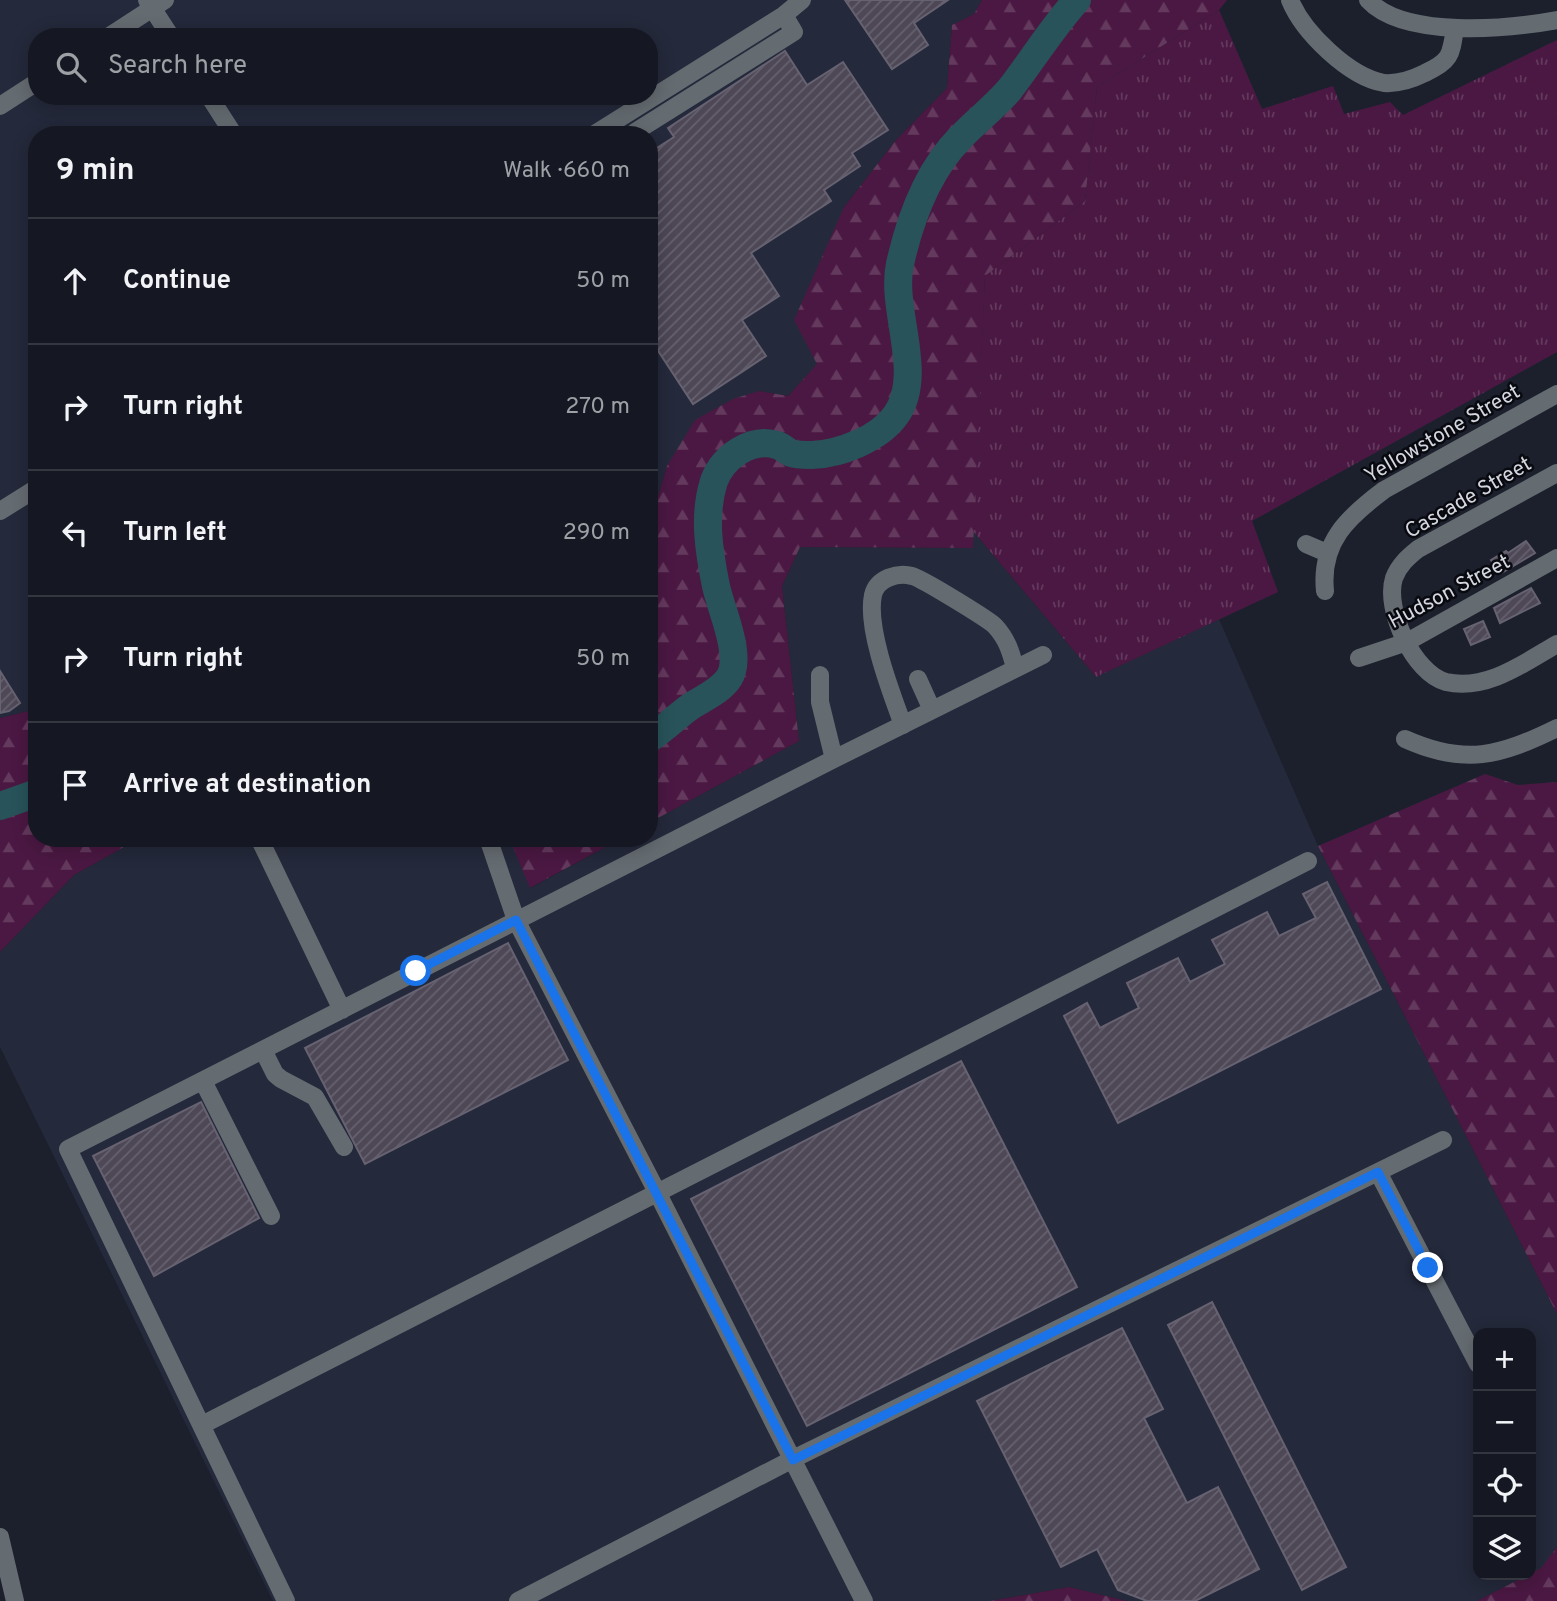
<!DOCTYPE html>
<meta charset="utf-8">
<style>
:root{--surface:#151822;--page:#1e212a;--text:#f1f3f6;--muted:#9da0a5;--line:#343740}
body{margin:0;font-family:Overpass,sans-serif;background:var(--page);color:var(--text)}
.controls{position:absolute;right:21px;bottom:21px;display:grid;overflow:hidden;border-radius:14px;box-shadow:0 4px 18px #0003}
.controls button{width:63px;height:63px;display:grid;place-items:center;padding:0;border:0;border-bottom:2px solid var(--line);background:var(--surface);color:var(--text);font:35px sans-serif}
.stop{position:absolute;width:21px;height:21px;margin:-16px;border:5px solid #1a73e8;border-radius:50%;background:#fff}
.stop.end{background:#1a73e8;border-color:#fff;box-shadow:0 2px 7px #0008}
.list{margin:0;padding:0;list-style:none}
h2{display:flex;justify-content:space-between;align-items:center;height:91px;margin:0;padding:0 28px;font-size:30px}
h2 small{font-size:23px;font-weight:400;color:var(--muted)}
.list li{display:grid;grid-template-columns:46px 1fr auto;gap:21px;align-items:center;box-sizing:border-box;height:126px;padding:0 28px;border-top:2px solid var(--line)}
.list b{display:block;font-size:26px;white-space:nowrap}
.list em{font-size:23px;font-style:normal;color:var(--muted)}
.icon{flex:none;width:38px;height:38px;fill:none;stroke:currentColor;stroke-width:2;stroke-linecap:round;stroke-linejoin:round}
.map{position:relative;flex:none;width:1557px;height:1601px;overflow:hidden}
.search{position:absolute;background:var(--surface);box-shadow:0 4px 18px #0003;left:28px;top:28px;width:630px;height:77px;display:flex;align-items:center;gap:18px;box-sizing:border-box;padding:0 24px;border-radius:28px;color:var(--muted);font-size:26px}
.panel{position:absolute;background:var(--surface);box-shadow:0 4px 18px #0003;left:28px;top:126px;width:630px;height:721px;border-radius:28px}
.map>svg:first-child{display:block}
.built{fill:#24293b;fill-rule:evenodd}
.grass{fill:url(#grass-tufts)}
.forest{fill:url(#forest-firs)}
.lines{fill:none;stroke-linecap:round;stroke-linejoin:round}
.river{stroke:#28535a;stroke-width:28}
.building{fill:url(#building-hatch);stroke:#676271;stroke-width:2}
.minor{stroke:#656c71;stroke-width:18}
.route{stroke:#1a73e8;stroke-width:9}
.labels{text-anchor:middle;stroke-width:5;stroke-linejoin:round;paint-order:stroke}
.street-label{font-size:21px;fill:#d4d7e0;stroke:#080a0f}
</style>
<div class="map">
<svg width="1557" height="1601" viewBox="0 0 1557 1601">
<defs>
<pattern id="grass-tufts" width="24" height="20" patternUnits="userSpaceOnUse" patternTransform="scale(1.75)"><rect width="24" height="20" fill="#4b1843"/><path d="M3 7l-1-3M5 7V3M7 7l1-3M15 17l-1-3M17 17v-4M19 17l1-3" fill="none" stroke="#64395e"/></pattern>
<pattern id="forest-firs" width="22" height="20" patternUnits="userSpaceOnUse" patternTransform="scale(1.75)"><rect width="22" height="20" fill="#4b1843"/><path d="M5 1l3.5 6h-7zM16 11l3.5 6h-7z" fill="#64395e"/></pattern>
<pattern id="building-hatch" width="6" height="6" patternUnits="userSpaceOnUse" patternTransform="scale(1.75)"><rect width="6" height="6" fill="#4d4756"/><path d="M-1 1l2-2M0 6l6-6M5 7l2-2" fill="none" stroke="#66616e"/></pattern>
</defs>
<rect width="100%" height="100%" fill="#1c202d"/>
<path class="built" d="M0,0H982L974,14L952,25L947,88L896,140L844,207L818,364L788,396L759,391L667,466L649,527V135H37V709L0,718ZM37,37H649V96H37Z
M973,531L1096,677L1219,619L1318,846L1557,1314V1547L1542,1568L1531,1574V1333H1478V1575H1528L1477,1601H1127L1069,1587L990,1601H273L0,1047V952L74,875L140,838H509L531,888L622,838H649V823L799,741L782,586L800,547L972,548Z"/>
<path class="grass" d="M1219,10L1262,109L1333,86L1344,114L1390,102L1403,115L1557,40V352L1252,521L1278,592L1096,677L973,531L985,276L1085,201L1097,87Z"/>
<path class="forest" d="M982,0H1227L1219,10L1097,87L1085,201L985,276L973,548L800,547L782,586L799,741L649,823V527L667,466L695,420L733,399L759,391L788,396L817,364L794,320L844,207L896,140L947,88L952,25L974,14Z
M37,709V838H140L74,875L0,952V718Z
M1485,774L1518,785L1557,782V1314L1318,846Z
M509,838H622L530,888Z
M1557,1547V1601H1477L1541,1568Z
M1069,1587L1127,1601H990Z"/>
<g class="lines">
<path class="river" d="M649,739C663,730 674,719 687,709C700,699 719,693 729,678C743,656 721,610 716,586C709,552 703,515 714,481C723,457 751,437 777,445C782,446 786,451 791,453C796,455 806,455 812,455C840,454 879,439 896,415C925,374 890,310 900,264C910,219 928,170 961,137C976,121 996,106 1010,89C1033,59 1052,28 1077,0
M0,806L37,793"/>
</g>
<path class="building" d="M845,0H948L914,23L928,45L892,69Z
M785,51L807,85L843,62L888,130L852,153L860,166L824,190L831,201L751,253L779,296L742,320L766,356L693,404L649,337V153L674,137L668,128Z
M1526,541L1535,553L1500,574L1491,560L1506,551L1508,553Z
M1531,588L1540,603L1500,623L1494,608Z
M1483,621L1490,637L1471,645L1464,629Z
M0,671L20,703L9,711L0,713Z
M1327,882L1381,989L1118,1123L1064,1016L1087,1003L1100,1028L1139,1008L1127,983L1178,958L1190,982L1225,964L1212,940L1267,912L1279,936L1316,918L1303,894Z
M508,943L568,1060L365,1164L305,1048Z
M961,1061L1077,1287L807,1426L691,1199Z
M201,1102L259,1218L154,1276L93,1156Z
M1212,1302L1346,1567L1302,1590L1168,1325Z
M1122,1328L1163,1409L1144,1418L1187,1503L1218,1487L1259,1569L1195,1601H1147L1118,1590L1097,1549L1061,1567L977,1401Z"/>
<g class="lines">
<path class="minor" d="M147,0L171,37
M1290,0C1303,32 1349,77 1384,83C1398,84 1413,79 1425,73C1451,61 1451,55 1455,28
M1368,0C1404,39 1508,29 1557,20
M108,37L165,0
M209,96L234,135
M0,106L37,82
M635,132L794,32L784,15
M593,135L784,15L802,0
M1557,473L1418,549C1408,557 1399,565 1394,578C1384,609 1414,674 1446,682C1487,691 1524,663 1557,644
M0,511L37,488
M1306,544L1327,553
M1325,591C1320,542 1348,517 1384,490L1557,394
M1359,658L1407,642L1557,558
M820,675V702L834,759
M918,679L932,710
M903,725C891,692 866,628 873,595C877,578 898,572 912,576C921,578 988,619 995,626C1007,639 1011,652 1015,668
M1405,739C1465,766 1500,756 1557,728
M259,838L342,1010
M488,838L516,920L657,1192L864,1601
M263,1050L275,1074L281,1079L315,1097L344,1147
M203,1081L271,1216
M1378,1172L1478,1364
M202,1425L1308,861
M0,1537L15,1601
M286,1601L68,1149L834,759L1043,655
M518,1601L793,1459L1443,1140"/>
</g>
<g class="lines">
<path class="route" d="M416,971L516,920L793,1460L1378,1172L1428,1268"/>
</g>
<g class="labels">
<g class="street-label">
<text transform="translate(1442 433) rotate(-30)" y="7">Yellowstone Street</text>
<text transform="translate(1468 497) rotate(-30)" y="7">Cascade Street</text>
<text transform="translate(1449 591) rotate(-28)" y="7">Hudson Street</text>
</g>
</g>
</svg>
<div class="controls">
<button>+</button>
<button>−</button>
<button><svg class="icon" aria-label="locate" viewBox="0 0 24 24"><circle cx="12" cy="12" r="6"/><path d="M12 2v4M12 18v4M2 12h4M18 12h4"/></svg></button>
<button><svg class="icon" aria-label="layers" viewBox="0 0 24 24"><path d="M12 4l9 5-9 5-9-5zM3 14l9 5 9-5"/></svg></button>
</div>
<div class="stop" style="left:416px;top:971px"></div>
<div class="stop end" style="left:1428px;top:1268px"></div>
<div class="search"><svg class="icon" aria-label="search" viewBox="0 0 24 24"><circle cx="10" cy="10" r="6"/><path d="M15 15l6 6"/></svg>Search here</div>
<section class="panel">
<h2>9 min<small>Walk · 660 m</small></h2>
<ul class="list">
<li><svg class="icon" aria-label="ahead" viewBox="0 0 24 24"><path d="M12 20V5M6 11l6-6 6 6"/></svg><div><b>Continue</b></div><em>50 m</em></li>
<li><svg class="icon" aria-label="right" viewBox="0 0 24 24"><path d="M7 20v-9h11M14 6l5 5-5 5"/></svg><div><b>Turn right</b></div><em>270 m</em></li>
<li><svg class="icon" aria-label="left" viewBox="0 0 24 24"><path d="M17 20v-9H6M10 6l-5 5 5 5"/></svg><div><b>Turn left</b></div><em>290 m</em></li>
<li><svg class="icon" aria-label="right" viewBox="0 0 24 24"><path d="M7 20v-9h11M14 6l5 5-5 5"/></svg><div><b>Turn right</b></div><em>50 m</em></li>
<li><svg class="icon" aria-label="arrive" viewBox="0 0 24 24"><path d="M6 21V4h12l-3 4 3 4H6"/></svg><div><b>Arrive at destination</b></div></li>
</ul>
</section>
</div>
